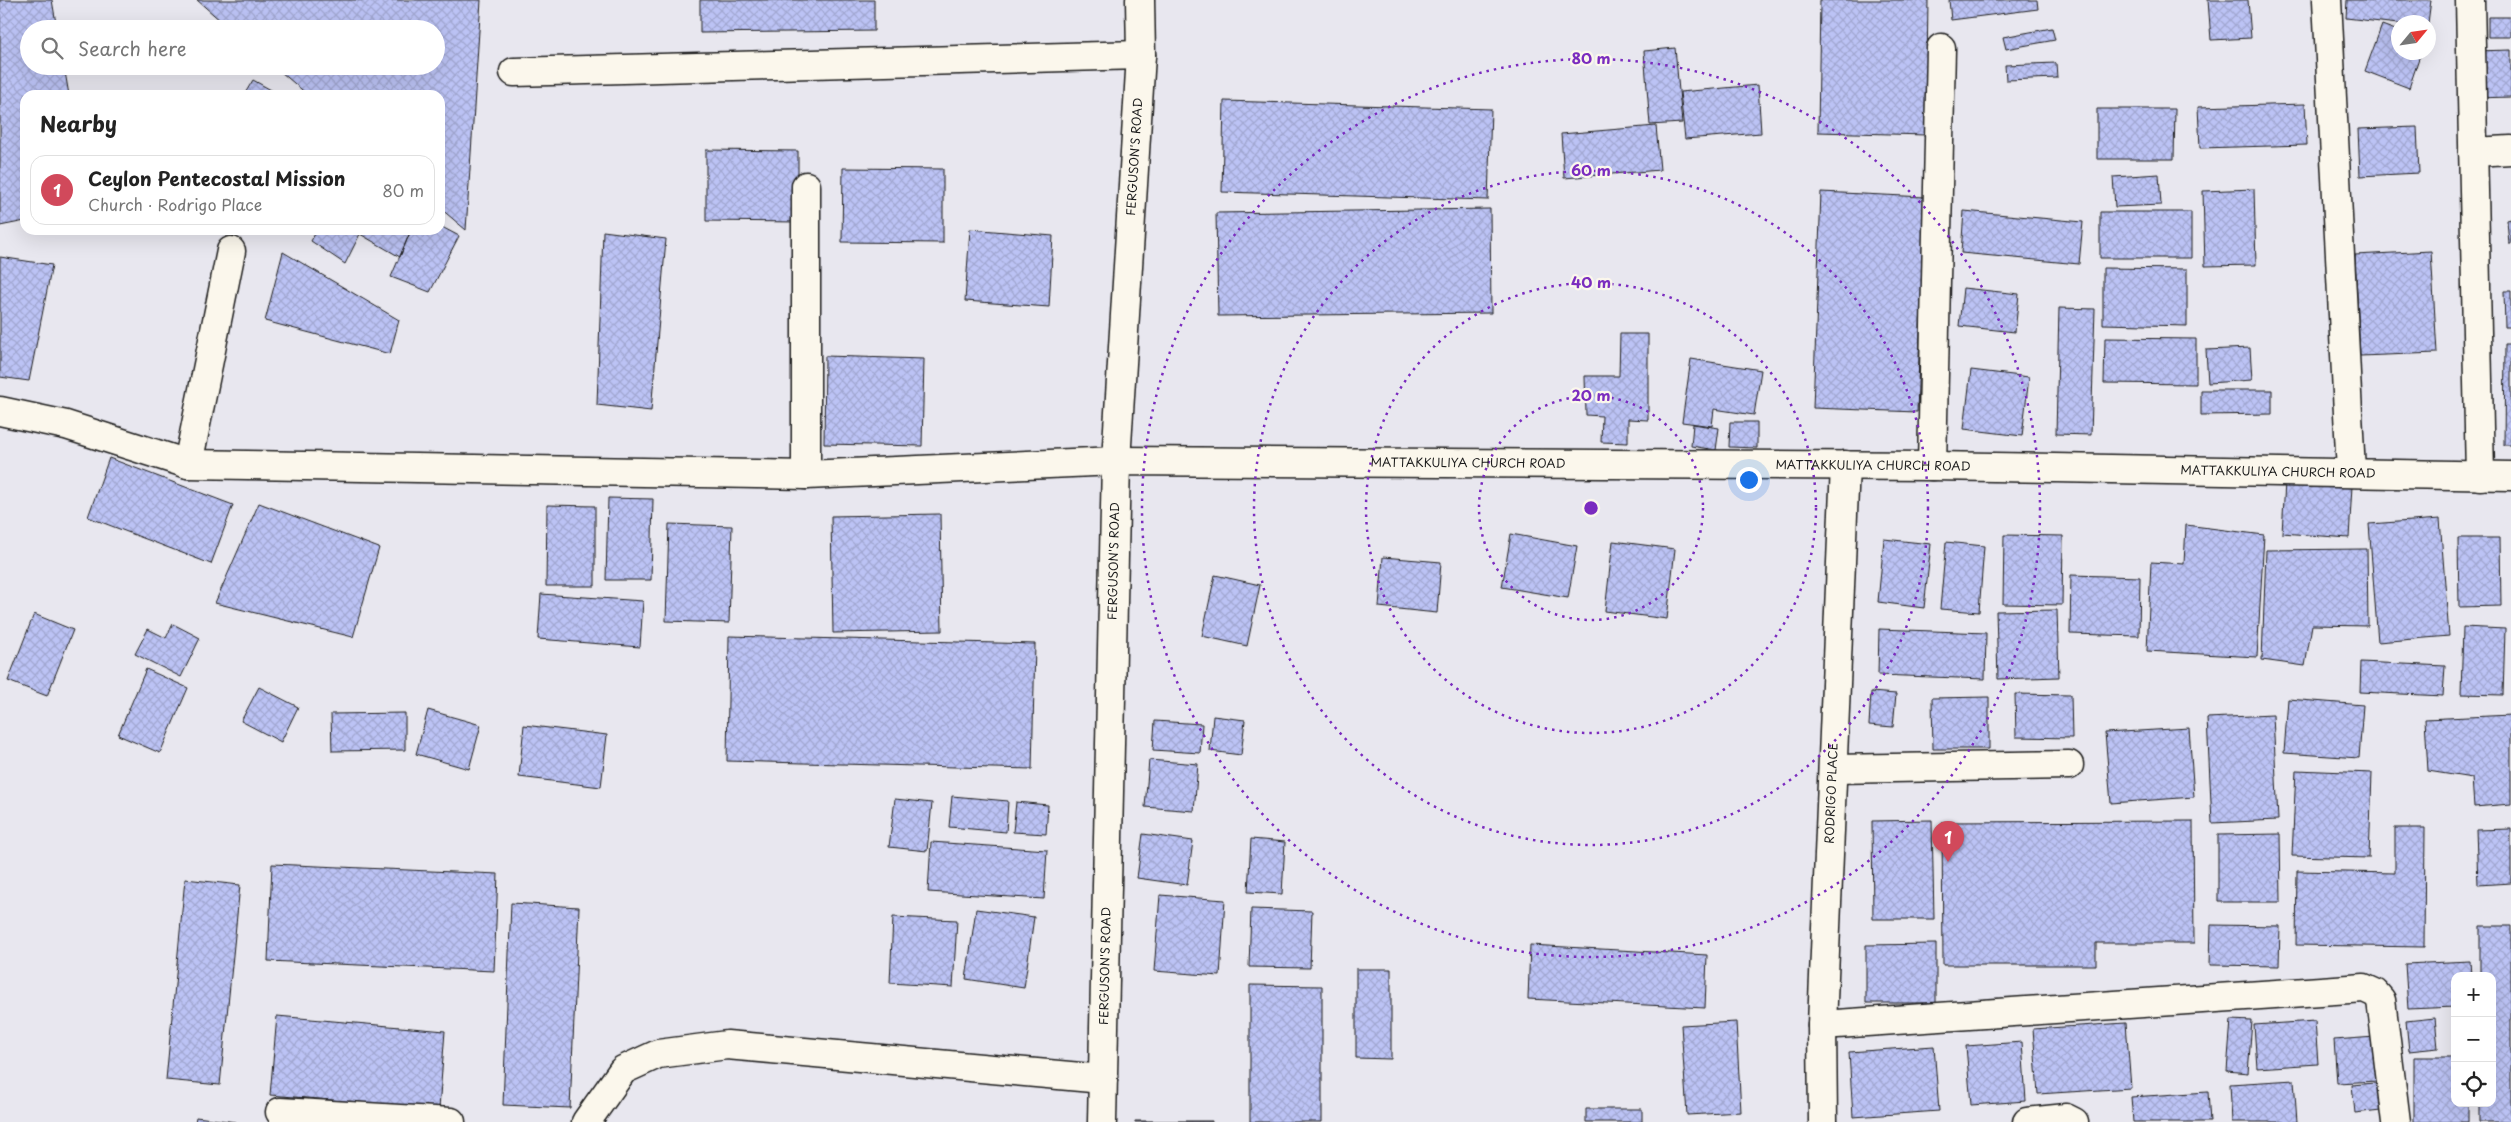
<!DOCTYPE html>
<meta charset="utf-8">
<style>
:root{--surface:#fff;--page:#f2f2f2;--text:#222;--muted:#767676;--line:#e0e0e0;--accent:#d1495b}
body{margin:0;font-family:"Playpen Sans",sans-serif;background:var(--page);color:var(--text)}
.controls{position:absolute;right:15px;bottom:15px;display:grid;overflow:hidden;border-radius:10px;box-shadow:0 5px 20px #0002}
.controls button{width:45px;height:45px;display:grid;place-items:center;padding:0;border:0;border-bottom:1px solid var(--line);background:var(--surface);color:var(--text);font:25px sans-serif}
.compass{position:absolute;left:2391px;top:15px;width:45px;height:45px;border-radius:50%;background:var(--surface);box-shadow:0 5px 20px #0002;rotate:61deg}
.you{position:absolute;left:1748px;top:479px;width:18px;height:18px;margin:-12px;border:4px solid #fff;border-radius:50%;background:#1a73e8;box-shadow:0 0 0 8px #1a73e833}
.badge{display:grid;place-items:center;width:32px;height:32px;border-radius:50%;background:var(--accent);color:#fff;font-size:16px;font-weight:700}
.pin{position:absolute;translate:-50% -41px;filter:drop-shadow(0 1px 2px #0008)}
.pin::after{content:'';position:absolute;top:26px;width:18px;height:15px;background:inherit;clip-path:polygon(0 0,100% 0,50% 100%)}
.list{margin:0;padding:0;list-style:none}
h2{display:flex;justify-content:space-between;align-items:center;height:65px;margin:0;padding:0 20px;font-size:21px}
h2 small{font-size:16px;font-weight:400;color:var(--muted)}
.list li{display:grid;grid-template-columns:32px 1fr auto;gap:15px;align-items:center;box-sizing:border-box;height:70px;margin:0 10px 10px;padding:0 10px;border:1px solid var(--line);border-radius:15px}
.list b{display:block;font-size:19px;white-space:nowrap}
.list p{margin:0;font-size:16px;white-space:nowrap;color:var(--muted)}
.list em{font-size:16px;font-style:normal;color:var(--muted)}
.icon{flex:none;width:28px;height:28px;fill:none;stroke:currentColor;stroke-width:2;stroke-linecap:round;stroke-linejoin:round}
.map{position:relative;flex:none;width:2511px;height:1122px;overflow:hidden}
.search{position:absolute;background:var(--surface);box-shadow:0 5px 20px #0002;left:20px;top:20px;width:425px;height:55px;display:flex;align-items:center;gap:12px;box-sizing:border-box;padding:0 18px;border-radius:28px;color:var(--muted);font-size:19px}
.panel{position:absolute;background:var(--surface);box-shadow:0 5px 20px #0002;left:20px;top:90px;width:425px;height:145px;border-radius:15px}
.map>svg:first-child{display:block}
.building{fill:url(#building-cross-hatch);stroke:#1c1c1c}
.lines{fill:none;stroke-linecap:round;stroke-linejoin:round}
.minor-casing{stroke:#1c1c1c;stroke-width:31}
.minor{stroke:#fbf7ec;stroke-width:28}
.ring{fill:none;stroke:#7b2cbf;stroke-width:2.5;stroke-dasharray:2.5 5}
.labels{text-anchor:middle;stroke-width:4.5;stroke-linejoin:round;paint-order:stroke}
.street-label{font-size:12px;fill:#1c1c1c;stroke:#fbf7ec}
.centre{fill:#7b2cbf;stroke:#fbf7ec;stroke-width:2.5}
.ring-label{font-size:15px;text-anchor:middle;font-weight:bold;fill:#7b2cbf;stroke:#fbf7ec;stroke-width:4.5;stroke-linejoin:round;paint-order:stroke}
</style>
<div class="map">
<svg width="2511" height="1122" viewBox="0 0 2511 1122">
<defs>
<pattern id="building-cross-hatch" width="8" height="8" patternUnits="userSpaceOnUse" patternTransform="scale(1.25)"><rect width="8" height="8" fill="#bcc3f5"/><path d="M0 0l8 8M0 8l8-8" fill="none" stroke="#a1a7d1"/></pattern>
</defs>
<rect width="100%" height="100%" fill="#e8e7ef"/>
<filter id="ink" filterUnits="userSpaceOnUse"><feTurbulence type="fractalNoise" baseFrequency=".02" numOctaves="2"/><feDisplacementMap in="SourceGraphic" scale="10" xChannelSelector="R" yChannelSelector="G"/><feConvolveMatrix kernelMatrix="1 2 1 2 8 2 1 2 1" color-interpolation-filters="sRGB"/></filter>
<g filter="url(#ink)">
<path class="building" d="M0,0H52L57,29H29V66H64L69,95H25V221L0,226Z
M197,0H481L466,230L440,208V95H308L274,66H436V29H230Z
M700,0H874V31L700,33Z
M1820,0H1928L1926,135L1818,132Z
M1949,0H2037L2038,9L1951,20Z
M2208,0H2248L2251,38L2211,40Z
M2347,0H2431L2428,23L2398,24L2346,18Z
M2488,17H2511V37H2488Z
M2382,25L2398,31V52H2421L2409,88L2365,71Z
M2052,28L2055,40L2006,49L2003,37Z
M1675,48L1682,123L1650,125L1644,51Z
M2511,50V97L2475,98L2474,51Z
M2056,63L2057,78L2006,80L2005,65Z
M253,80L280,95H244Z
M1758,85L1761,133L1685,139L1680,92Z
M1224,101L1491,109L1488,200L1222,192Z
M2305,104L2307,145L2200,148L2198,107Z
M2097,109H2175L2174,159H2097Z
M1656,126L1660,170L1564,178L1561,134Z
M2417,127L2419,173L2360,176L2358,129Z
M706,150L798,151V222L706,221Z
M843,168L943,169V243L842,242Z
M2159,174L2161,205L2115,207L2113,177Z
M2254,189L2256,265L2205,266L2203,191Z
M1821,192L1925,197L1917,412L1813,408Z
M1490,209L1491,313L1218,316L1216,213Z
M1964,211L2083,222L2079,264L1961,253Z
M2100,212H2191V258H2100Z
M2511,219V244H2509L2507,220Z
M440,226L459,236L430,292L391,277L411,230H440Z
M970,229L1053,236L1049,307L965,301Z
M317,230H362L345,264L311,241Z
M362,230H411L400,257L360,234Z
M603,231L666,239L651,411L597,405Z
M2431,251L2437,353L2360,356L2355,255Z
M283,252L399,320L390,354L265,321Z
M0,257L52,265L29,381L0,377Z
M2103,268L2187,269V326L2103,324Z
M1963,288L2019,294L2015,332L1959,326Z
M2504,291H2511V327H2505Z
M2059,308L2095,309L2091,435L2056,434Z
M1620,334H1648V420L1628,419V443L1601,442L1602,416L1586,415L1585,376H1619Z
M2105,338L2196,339V384L2104,383Z
M2505,344H2511V445H2504Z
M2250,348L2252,380L2208,383L2206,350Z
M825,356L924,359L922,446L824,444Z
M1691,359L1761,370L1754,415L1714,409L1712,426L1682,422Z
M1971,370L2029,377L2022,436L1964,429Z
M2201,390H2272V414L2201,415Z
M1730,422H1757V448L1729,447Z
M1693,424L1719,428L1716,450L1691,446Z
M109,458L233,505L211,564L88,517Z
M2285,482L2352,486L2349,538L2282,533Z
M608,498L653,499L651,580H606Z
M259,503L379,548L353,637L215,603Z
M547,505L595,506V586H546Z
M940,514L942,631L833,633L831,516Z
M2440,519L2449,636L2378,642L2369,524Z
M669,524L732,526L729,623L666,621Z
M2186,525L2264,535L2257,657L2147,651L2151,562L2184,564Z
M1511,534L1577,546L1568,598L1502,587Z
M2004,535L2063,536L2062,605L2003,604Z
M2458,538H2500L2501,606L2459,607Z
M1884,539L1931,544L1924,608L1878,602Z
M1613,541L1675,549L1667,619L1605,611Z
M1946,542L1984,546L1979,612L1940,609Z
M2367,549L2368,626L2312,625L2305,666L2262,660L2266,550Z
M1383,557L1441,562L1437,613L1379,607Z
M1215,575L1260,585L1247,646L1202,636Z
M2071,575L2140,577L2139,636L2070,634Z
M541,594L643,601L640,647L538,639Z
M2057,610L2059,677L1998,679L1996,611Z
M34,614L73,630L47,696L8,681Z
M173,624L200,638L181,677L135,654L148,629L166,638Z
M2463,627L2505,629L2503,695L2461,694Z
M1879,629L1986,633L1985,679L1878,675Z
M729,636L1035,644L1032,769L727,761Z
M2361,662L2445,666L2443,696L2360,692Z
M146,669L188,688L160,753L118,735Z
M259,687L298,707L281,742L241,721Z
M1871,692L1896,694L1893,727L1869,725Z
M2015,694L2071,695L2072,738L2016,737Z
M1989,697V749H1933L1932,698Z
M2288,699L2363,705L2359,758L2284,753Z
M428,710L481,725L469,769L416,754Z
M405,713V750L332,751L331,714Z
M2273,715L2278,820L2212,823L2207,718Z
M2511,715V804L2474,807L2472,778L2428,771L2425,719Z
M1213,716L1245,720L1241,755L1210,751Z
M1155,721L1202,724L1200,753L1153,750Z
M524,725L607,735L601,787L519,777Z
M2189,728L2194,797L2111,803L2105,733Z
M1149,760L1198,764L1194,811L1145,807Z
M2296,770L2372,773L2369,858L2292,856Z
M952,796L1008,801L1006,832L949,827Z
M895,799L932,803L927,851L889,847Z
M1016,802L1048,805L1046,834L1013,832Z
M1932,820L1934,919H1873L1872,821Z
M2193,821L2194,943H2096V965H1943L1942,822Z
M2395,828H2425L2424,947L2296,945L2297,871L2395,873Z
M2511,829V883L2478,885L2476,830Z
M1143,834L1193,841L1187,885L1137,878Z
M2280,834L2281,902H2218V835Z
M1251,839L1285,842L1282,894L1248,892Z
M931,842L1047,850L1044,899L928,892Z
M272,864L498,874L494,971L268,961Z
M185,879L240,885L220,1085L166,1080Z
M1160,895L1225,900L1220,976L1154,971Z
M511,903L579,907L570,1108L503,1105Z
M976,909L1034,917L1024,988L966,979Z
M1251,909L1312,911L1310,968L1249,967Z
M893,917L957,920L953,987L890,983Z
M2211,925L2280,926L2279,966L2210,965Z
M2480,926H2511V1122H2479V1103H2492V976H2480Z
M1936,944V1003H1866V945Z
M1530,945L1707,955L1705,1008L1528,999Z
M2470,961L2471,976H2455V1007L2408,1009L2405,964Z
M1356,969H1391V1059L1356,1058Z
M1250,985L1322,986V1122H1250Z
M277,1016L445,1031L439,1109L270,1095Z
M2435,1018L2438,1048L2409,1051L2406,1021Z
M2231,1020L2252,1021L2248,1073L2227,1071Z
M2315,1021L2318,1064L2257,1068L2254,1025Z
M1736,1022L1741,1112L1687,1115L1681,1025Z
M2126,1023L2131,1088L2038,1094L2033,1029Z
M2375,1037L2378,1081L2337,1083L2334,1040Z
M2022,1042L2026,1101L1971,1105L1966,1046Z
M1934,1046L1939,1111L1853,1117L1849,1052Z
M2414,1057H2455V1103H2468V1122H2414Z
M2294,1080L2297,1122H2232L2230,1084Z
M2386,1082L2389,1109L2355,1113L2352,1085Z
M2208,1092L2210,1122H2133L2131,1097Z
M1586,1109H1642V1122H1586Z
M196,1117L236,1122H195Z
M1135,1121H1212V1122H1135Z"/>
<g class="lines">
<defs>
<g id="minor">
<path d="M2327,0L2351,472"/>
<path d="M2470,0L2480,476"/>
<path d="M514,72L1141,55"/>
<path d="M2473,152L2511,150"/>
<path id="s1" d="M0,411L66,425L188,464L806,475L1116,461L1932,466L2511,476"/>
<path d="M188,464L231,251"/>
<path d="M1932,466L1941,48"/>
<path d="M806,475V186"/>
<path d="M1833,769L2069,765"/>
<path d="M1822,1025L2364,988L2375,993L2381,1000L2396,1122"/>
<path d="M280,1112L451,1122"/>
<path d="M586,1122L623,1070L658,1054L727,1045L1103,1079"/>
<path id="s2" d="M1102,1122L1116,461L1141,55L1140,0"/>
<path id="s3" d="M1823,1122L1822,1025L1845,465"/>
<path d="M2027,1122L2066,1118L2074,1122"/>
</g>
</defs>
<use href="#minor" class="minor-casing"/>
<use href="#minor" class="minor"/>
</g>
</g>
<g class="ring">
<circle cx="1591" cy="508" r="112"/>
<circle cx="1591" cy="508" r="225"/>
<circle cx="1591" cy="508" r="337"/>
<circle cx="1591" cy="508" r="449"/>
</g>
<g class="labels">
<g class="street-label">
<text dy="4" stroke="none"><textPath href="#s2" startOffset="966">FERGUSON'S ROAD</textPath></text>
<text dy="4" stroke="none"><textPath href="#s1" startOffset="1476">MATTAKKULIYA CHURCH ROAD</textPath></text>
<text dy="4" stroke="none"><textPath href="#s1" startOffset="1881">MATTAKKULIYA CHURCH ROAD</textPath></text>
<text dy="4" stroke="none"><textPath href="#s1" startOffset="2286">MATTAKKULIYA CHURCH ROAD</textPath></text>
<text dy="4" stroke="none"><textPath href="#s2" startOffset="561">FERGUSON'S ROAD</textPath></text>
<text dy="4" stroke="none"><textPath href="#s3" startOffset="329">RODRIGO PLACE</textPath></text>
<text dy="4" stroke="none"><textPath href="#s2" startOffset="156">FERGUSON'S ROAD</textPath></text>
</g>
</g>
<circle cx="1591" cy="508" r="8" class="centre"/>
<g class="ring-label">
<text x="1591" y="64">80 m</text>
<text x="1591" y="176">60 m</text>
<text x="1591" y="288">40 m</text>
<text x="1591" y="401">20 m</text>
</g>
</svg>
<div class="controls">
<button>+</button>
<button>−</button>
<button><svg class="icon" aria-label="locate" viewBox="0 0 24 24"><circle cx="12" cy="12" r="6"/><path d="M12 2v4M12 18v4M2 12h4M18 12h4"/></svg></button>
</div>
<svg class="compass" viewBox="-18 -18 36 36"><path d="M0-13l5 13h-10z" fill="#e53935"/><path d="M0 13l5-13h-10z" fill="#767676"/></svg>
<div class="you"></div>
<div class="pin badge" style="left:1948px;top:862px">1</div>
<div class="search"><svg class="icon" aria-label="search" viewBox="0 0 24 24"><circle cx="10" cy="10" r="6"/><path d="M15 15l6 6"/></svg>Search here</div>
<section class="panel">
<h2>Nearby<small></small></h2>
<ul class="list">
<li><span class="badge">1</span><div><b>Ceylon Pentecostal Mission</b><p>Church · Rodrigo Place</p></div><em>80 m</em></li>
</ul>
</section>
</div>
